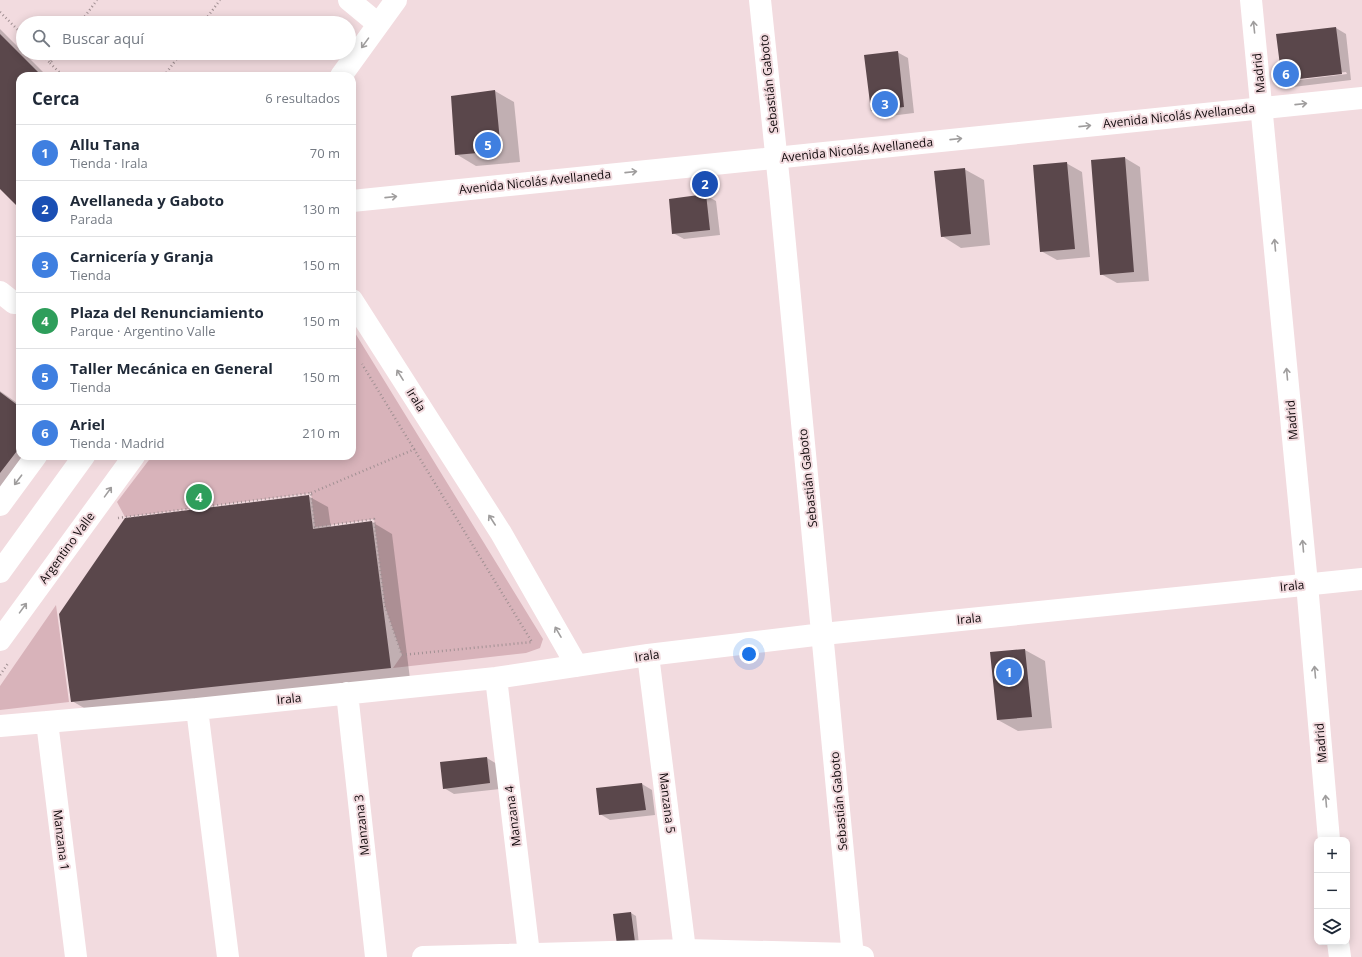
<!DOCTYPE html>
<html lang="es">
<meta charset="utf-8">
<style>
:root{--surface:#fff;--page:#f2f2f3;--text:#1f2937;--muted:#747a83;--line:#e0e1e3;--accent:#b45309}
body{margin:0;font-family:"Open Sans",sans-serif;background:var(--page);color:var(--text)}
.controls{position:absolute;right:12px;bottom:12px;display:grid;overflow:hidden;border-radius:8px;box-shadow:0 2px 10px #0003}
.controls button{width:36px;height:36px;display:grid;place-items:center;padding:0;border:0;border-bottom:1px solid var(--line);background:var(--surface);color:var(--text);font:20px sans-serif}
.you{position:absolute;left:749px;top:654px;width:14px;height:14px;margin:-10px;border:3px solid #fff;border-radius:50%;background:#1a73e8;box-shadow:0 0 0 6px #1a73e833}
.badge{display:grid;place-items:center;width:26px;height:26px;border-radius:50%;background:var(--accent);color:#fff;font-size:13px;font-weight:700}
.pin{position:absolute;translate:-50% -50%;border:2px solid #fff;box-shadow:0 1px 4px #0006}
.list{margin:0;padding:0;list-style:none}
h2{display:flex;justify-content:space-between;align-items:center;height:52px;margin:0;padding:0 16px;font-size:17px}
h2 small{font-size:13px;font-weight:400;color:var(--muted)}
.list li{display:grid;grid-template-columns:26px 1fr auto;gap:12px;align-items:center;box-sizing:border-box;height:56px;padding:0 16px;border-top:1px solid var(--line)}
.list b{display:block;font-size:15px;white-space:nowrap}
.list p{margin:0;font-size:13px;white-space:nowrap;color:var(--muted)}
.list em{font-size:13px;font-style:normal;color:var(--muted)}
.icon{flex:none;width:22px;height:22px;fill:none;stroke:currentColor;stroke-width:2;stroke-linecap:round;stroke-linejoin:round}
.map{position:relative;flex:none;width:1362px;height:957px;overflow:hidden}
.search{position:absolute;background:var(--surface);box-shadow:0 2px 10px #0003;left:16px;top:16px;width:340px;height:44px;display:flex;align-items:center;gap:10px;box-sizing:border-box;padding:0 14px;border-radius:22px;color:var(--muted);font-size:15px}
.panel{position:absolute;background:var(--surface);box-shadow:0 2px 10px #0003;left:16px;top:72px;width:340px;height:388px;border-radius:12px}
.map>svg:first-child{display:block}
.green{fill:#d8b3ba}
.shadow{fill:#0003;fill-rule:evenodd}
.building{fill:#5a474b}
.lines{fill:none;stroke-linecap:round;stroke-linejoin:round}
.path{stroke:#a19093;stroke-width:2.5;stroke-dasharray:1 3;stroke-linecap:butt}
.minor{stroke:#fff;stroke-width:22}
.major{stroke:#fff;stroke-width:22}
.oneway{stroke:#9f9d9d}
.labels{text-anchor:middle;stroke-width:4;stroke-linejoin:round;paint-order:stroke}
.street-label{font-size:12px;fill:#10090b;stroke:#f2dbdf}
</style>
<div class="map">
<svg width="1362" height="957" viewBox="0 0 1362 957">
<rect width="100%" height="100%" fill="#f2dbdf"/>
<path class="green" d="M352,328L543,639L540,648L526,653L393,668L402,655L385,606L374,519L315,527L311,493L125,517L117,502L152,456H352Z
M56,605L69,702L0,710V686Z"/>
<path class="shadow" d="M1336,28L1346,34L1351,80L1293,87L1283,81ZM1346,72L1347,74L1291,81V79Z
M0,29L47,76H20V208L0,187Z
M897,52L908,58L914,113L882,117L871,111Z
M495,91L514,102L520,162L476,166L456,154Z
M1125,158L1140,167L1149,281L1117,283L1101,274Z
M1066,163L1082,172L1090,257L1057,260L1041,251Z
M964,169L984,180L990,245L961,248L942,236Z
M705,195L716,201L720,235L684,239L673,233Z
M0,391L20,405V456H35L0,501Z
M308,496L328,507L331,528L372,522L392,534L410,679L91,712L72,701Z
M1025,650L1045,661L1052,728L1018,731L998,720Z
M487,758L497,764L500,789L454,794L444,788Z
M642,784L652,790L655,815L610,820L600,814L597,789Z
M631,913L636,916L639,945L622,947Z"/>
<path class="building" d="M1336,27L1342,74L1282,81L1276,34Z
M0,34L42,76H20V209L0,189Z
M898,51L904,107L871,111L864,55Z
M495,90L501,151L455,155L451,96Z
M1125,157L1134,272L1100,275L1091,160Z
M1067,162L1075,249L1040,252L1033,165Z
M965,168L971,234L941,237L934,171Z
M706,194L710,230L672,234L669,199Z
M0,392L20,407V447L0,473Z
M309,495L313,529L372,521L391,668L71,702L59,614L125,518Z
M1025,649L1032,717L997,720L990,652Z
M487,757L490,783L443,789L440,762Z
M642,783L646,810L599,815L596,788Z
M631,912L635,942L617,945L613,914Z"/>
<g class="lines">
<path class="path" d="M0,12L23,35
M80,23L97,0
M203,23L220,0
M40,53L50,63L58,53
M50,63L63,76
M164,76L181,53
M311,493L415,449
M118,518L311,493L315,527L374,519L385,606L402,655L532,642L362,364
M0,675L9,662"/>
<path class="minor" d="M349,0L378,24
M760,0L780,192L853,957
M1251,0L1307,584L1329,840
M0,292L14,303H20
M352,300L501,533L577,666
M0,505L36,456
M0,640L134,456
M648,655L685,950
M496,678L529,954
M347,693L376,957
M197,709L228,957
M47,722L76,957
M0,726L197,709L496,678L648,655L823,634L1362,579
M1338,942L1340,957
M423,957L685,950L853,954L863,957"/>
<path class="major" d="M341,76L396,0
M352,201L1362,98
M0,572L84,456"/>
</g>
<defs><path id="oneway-shaft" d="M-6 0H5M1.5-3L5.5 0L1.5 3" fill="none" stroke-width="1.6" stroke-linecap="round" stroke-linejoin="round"/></defs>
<g class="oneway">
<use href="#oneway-shaft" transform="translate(1254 27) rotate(-96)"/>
<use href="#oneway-shaft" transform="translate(365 43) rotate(126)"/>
<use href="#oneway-shaft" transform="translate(1301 104) rotate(-6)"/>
<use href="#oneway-shaft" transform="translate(1085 126) rotate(-6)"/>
<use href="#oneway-shaft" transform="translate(956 139) rotate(-6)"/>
<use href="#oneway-shaft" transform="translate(631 172) rotate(-6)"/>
<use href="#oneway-shaft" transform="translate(391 197) rotate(-6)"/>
<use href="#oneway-shaft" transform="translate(1275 245) rotate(-95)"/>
<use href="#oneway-shaft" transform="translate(1287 374) rotate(-95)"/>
<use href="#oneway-shaft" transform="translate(400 375) rotate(-122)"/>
<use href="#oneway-shaft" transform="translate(18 480) rotate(127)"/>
<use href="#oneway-shaft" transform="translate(108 492) rotate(-54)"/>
<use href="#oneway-shaft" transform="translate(492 520) rotate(-123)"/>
<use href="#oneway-shaft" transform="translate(1303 546) rotate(-95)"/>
<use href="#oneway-shaft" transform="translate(23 608) rotate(-54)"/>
<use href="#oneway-shaft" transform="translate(558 632) rotate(-120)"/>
<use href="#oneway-shaft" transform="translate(1315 672) rotate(-95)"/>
<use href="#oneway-shaft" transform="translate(1326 801) rotate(-95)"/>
</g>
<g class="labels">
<g class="street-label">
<text transform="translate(1259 73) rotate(-96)" y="4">Madrid</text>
<text transform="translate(769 84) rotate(-96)" y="4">Sebastián Gaboto</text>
<text transform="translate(1179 116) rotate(-6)" y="4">Avenida Nicolás Avellaneda</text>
<text transform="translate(857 150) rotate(-6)" y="4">Avenida Nicolás Avellaneda</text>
<text transform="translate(535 182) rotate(-6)" y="4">Avenida Nicolás Avellaneda</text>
<text transform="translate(416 400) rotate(58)" y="4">Irala</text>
<text transform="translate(1292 420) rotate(-95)" y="4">Madrid</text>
<text transform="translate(808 478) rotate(-96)" y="4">Sebastián Gaboto</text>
<text transform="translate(67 548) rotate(-54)" y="4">Argentino Valle</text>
<text transform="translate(1292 586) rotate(-6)" y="4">Irala</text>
<text transform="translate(969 619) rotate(-6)" y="4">Irala</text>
<text transform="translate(647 656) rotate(-8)" y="4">Irala</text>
<text transform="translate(289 699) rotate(-6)" y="4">Irala</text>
<text transform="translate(1321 743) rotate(-95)" y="4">Madrid</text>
<text transform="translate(839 801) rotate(-95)" y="4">Sebastián Gaboto</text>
<text transform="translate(667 803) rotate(83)" y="4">Manzana 5</text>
<text transform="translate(513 816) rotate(-97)" y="4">Manzana 4</text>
<text transform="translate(362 825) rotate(-96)" y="4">Manzana 3</text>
<text transform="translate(61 840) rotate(83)" y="4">Manzana 1</text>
</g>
</g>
</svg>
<div class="controls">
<button>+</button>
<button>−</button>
<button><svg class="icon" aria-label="layers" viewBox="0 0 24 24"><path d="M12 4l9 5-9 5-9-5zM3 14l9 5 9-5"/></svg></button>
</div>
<div class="you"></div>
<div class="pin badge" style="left:1009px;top:672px;background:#3f7fe0">1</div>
<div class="pin badge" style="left:705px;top:184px;background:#1a4fb4">2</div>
<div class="pin badge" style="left:885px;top:104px;background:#3f7fe0">3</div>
<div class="pin badge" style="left:199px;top:497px;background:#2e9e5b">4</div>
<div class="pin badge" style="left:488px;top:145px;background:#3f7fe0">5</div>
<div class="pin badge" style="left:1286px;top:74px;background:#3f7fe0">6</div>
<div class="search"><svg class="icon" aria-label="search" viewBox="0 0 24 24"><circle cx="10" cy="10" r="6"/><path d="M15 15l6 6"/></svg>Buscar aquí</div>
<section class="panel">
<h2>Cerca<small>6 resultados</small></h2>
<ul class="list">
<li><span class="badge" style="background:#3f7fe0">1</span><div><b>Allu Tana</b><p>Tienda · Irala</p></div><em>70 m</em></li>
<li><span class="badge" style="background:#1a4fb4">2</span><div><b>Avellaneda y Gaboto</b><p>Parada</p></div><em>130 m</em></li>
<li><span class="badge" style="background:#3f7fe0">3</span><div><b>Carnicería y Granja</b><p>Tienda</p></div><em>150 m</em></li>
<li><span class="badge" style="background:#2e9e5b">4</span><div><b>Plaza del Renunciamiento</b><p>Parque · Argentino Valle</p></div><em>150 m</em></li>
<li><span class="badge" style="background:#3f7fe0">5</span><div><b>Taller Mecánica en General</b><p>Tienda</p></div><em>150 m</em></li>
<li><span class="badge" style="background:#3f7fe0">6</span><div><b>Ariel</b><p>Tienda · Madrid</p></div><em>210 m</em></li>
</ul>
</section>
</div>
